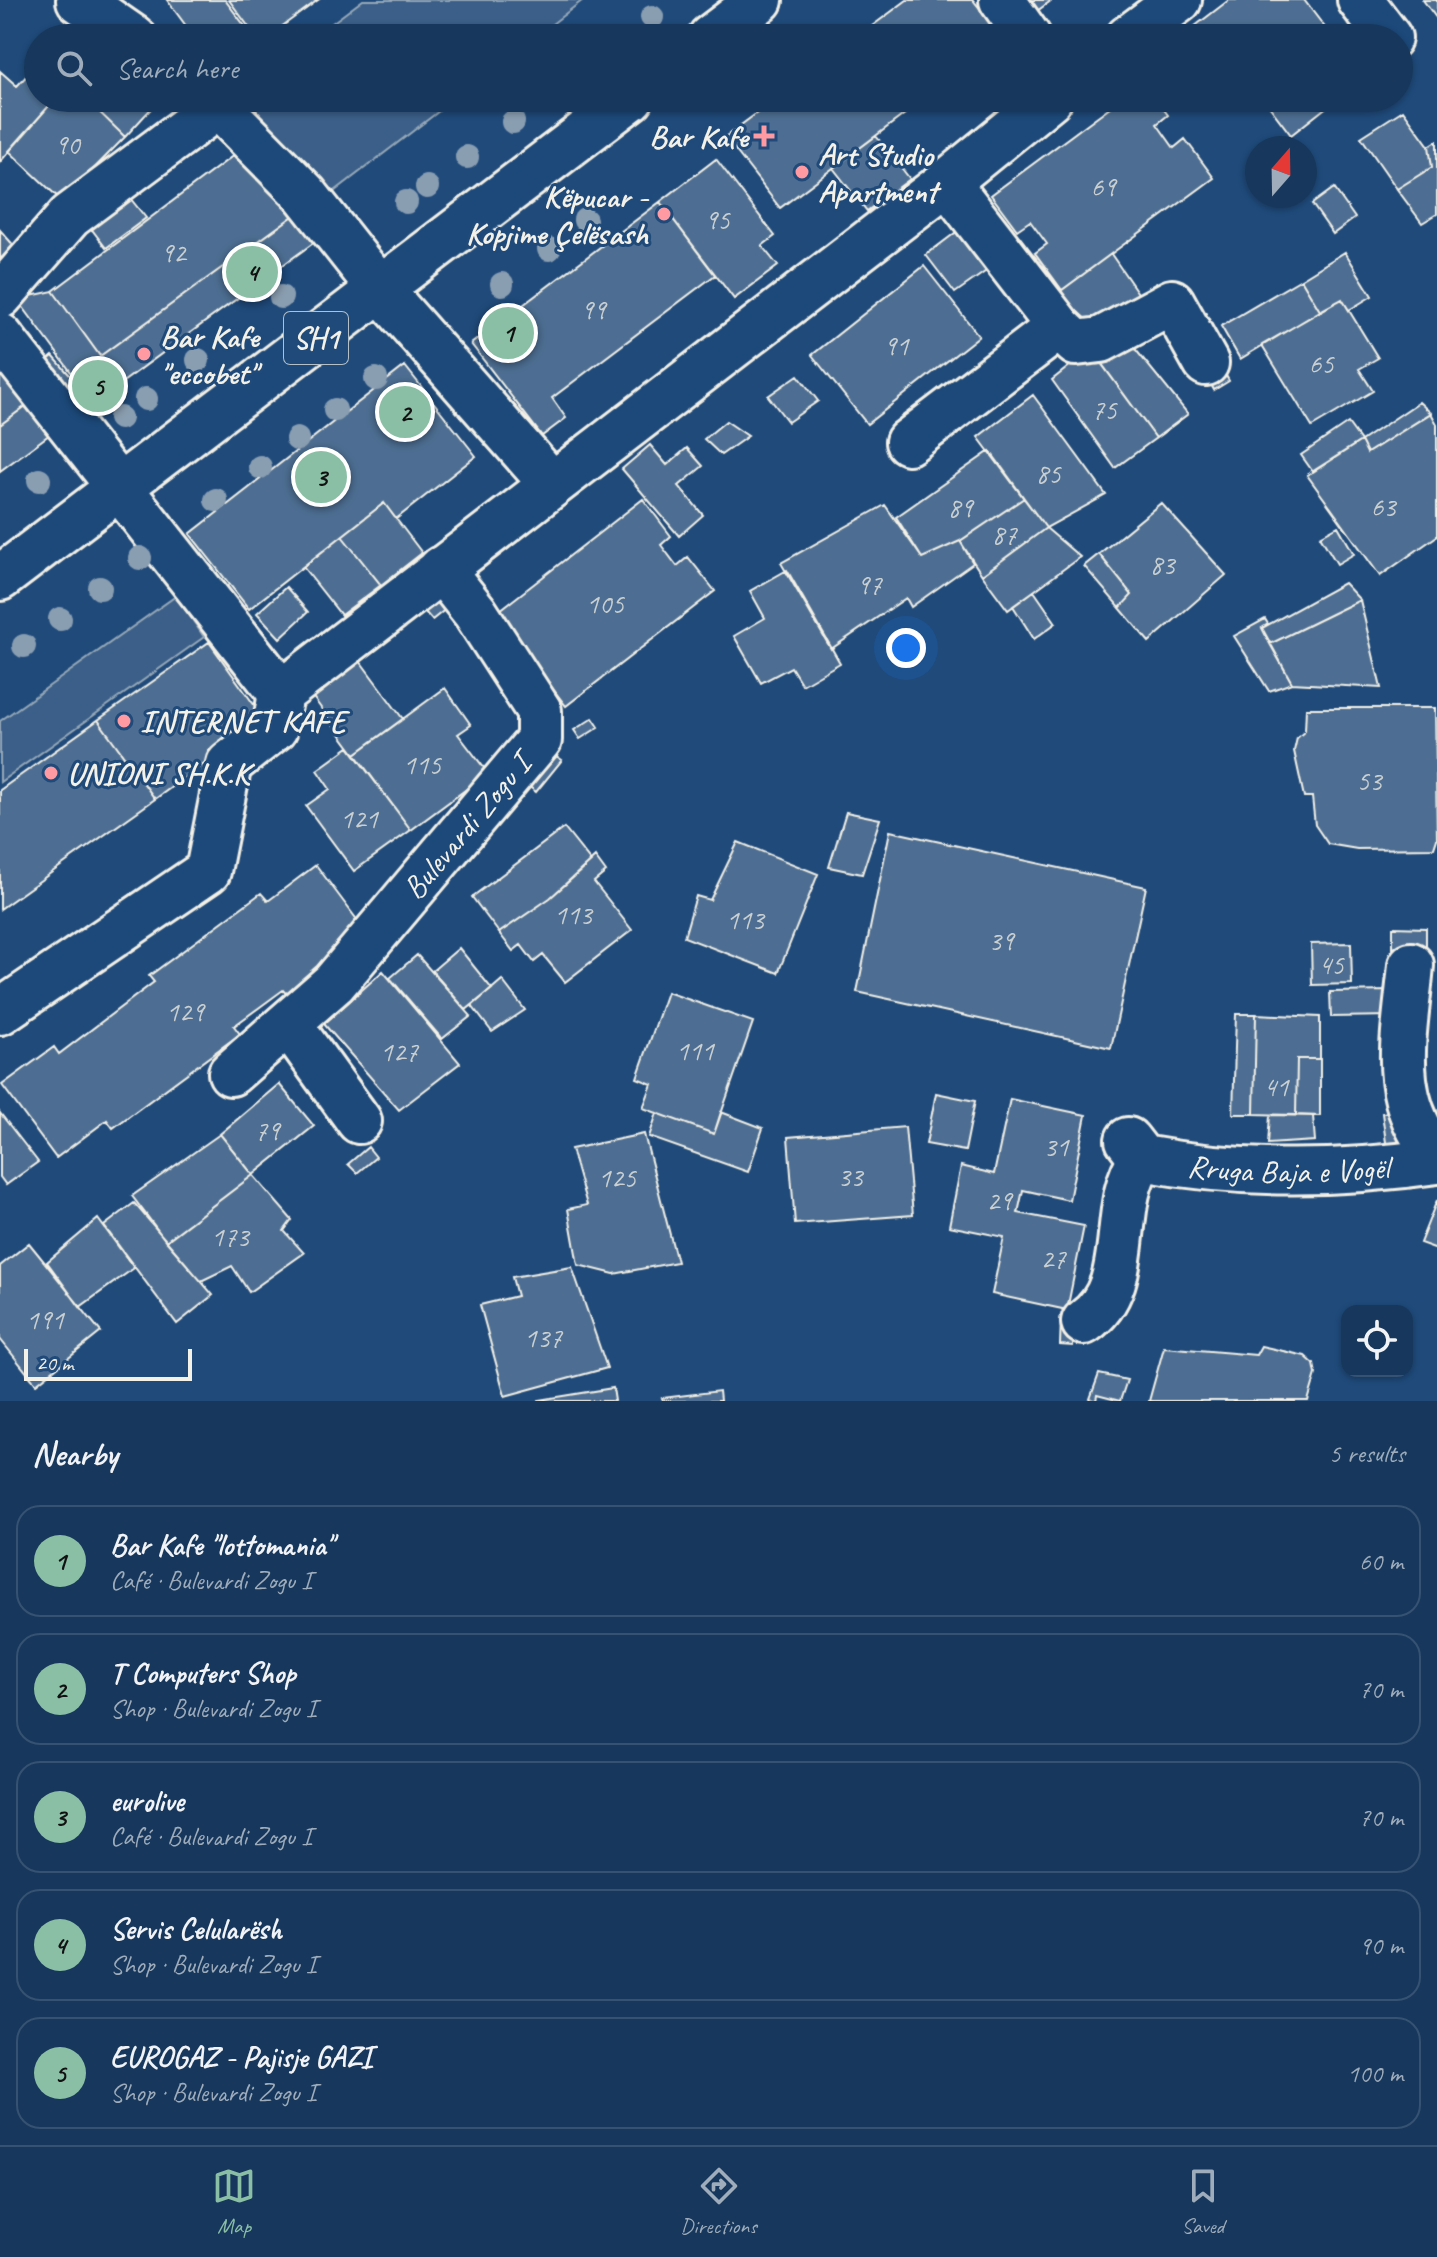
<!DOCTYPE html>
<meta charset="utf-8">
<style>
:root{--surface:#17385c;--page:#244365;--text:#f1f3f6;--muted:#9eacbb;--line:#365272;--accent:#8abfa5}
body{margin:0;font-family:Caveat,sans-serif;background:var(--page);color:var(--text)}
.controls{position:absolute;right:24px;bottom:24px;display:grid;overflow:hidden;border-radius:16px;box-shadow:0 2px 6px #0004}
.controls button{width:72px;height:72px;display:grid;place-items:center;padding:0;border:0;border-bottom:2px solid var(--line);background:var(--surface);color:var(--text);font:40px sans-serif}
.compass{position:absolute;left:1245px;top:136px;width:72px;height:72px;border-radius:50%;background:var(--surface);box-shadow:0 2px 6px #0004;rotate:20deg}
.scale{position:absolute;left:24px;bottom:20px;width:168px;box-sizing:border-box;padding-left:8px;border:4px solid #f4f1e8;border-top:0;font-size:22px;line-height:28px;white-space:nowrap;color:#f4f1e8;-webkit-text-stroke:6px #1f4a7a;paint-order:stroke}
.you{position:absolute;left:906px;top:648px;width:28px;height:28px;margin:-20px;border:6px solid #fff;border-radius:50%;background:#1a73e8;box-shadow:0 0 0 12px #1a73e833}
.badge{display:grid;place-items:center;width:52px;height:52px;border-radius:50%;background:var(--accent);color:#111;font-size:26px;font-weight:700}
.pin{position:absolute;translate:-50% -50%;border:4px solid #fff;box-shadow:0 2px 8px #0006}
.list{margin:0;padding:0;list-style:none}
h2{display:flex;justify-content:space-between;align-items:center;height:104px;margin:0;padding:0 32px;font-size:34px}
h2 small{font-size:26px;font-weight:400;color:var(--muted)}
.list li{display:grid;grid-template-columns:52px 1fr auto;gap:24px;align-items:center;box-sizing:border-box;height:112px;margin:0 16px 16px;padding:0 16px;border:2px solid var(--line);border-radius:24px}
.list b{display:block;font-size:30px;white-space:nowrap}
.list p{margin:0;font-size:26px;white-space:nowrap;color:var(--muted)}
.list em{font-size:26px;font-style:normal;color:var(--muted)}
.icon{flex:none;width:44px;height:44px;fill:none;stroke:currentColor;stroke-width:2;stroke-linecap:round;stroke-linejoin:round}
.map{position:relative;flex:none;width:1437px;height:1401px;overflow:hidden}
.search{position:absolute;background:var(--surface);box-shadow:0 2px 6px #0004;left:24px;right:24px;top:24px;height:88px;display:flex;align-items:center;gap:20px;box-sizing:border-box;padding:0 28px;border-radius:44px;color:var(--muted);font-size:30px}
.sheet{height:744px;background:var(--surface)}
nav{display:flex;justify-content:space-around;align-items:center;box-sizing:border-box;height:112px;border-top:2px solid var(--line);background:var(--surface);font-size:22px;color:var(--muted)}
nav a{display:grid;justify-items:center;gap:4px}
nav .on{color:var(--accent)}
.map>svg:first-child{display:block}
.green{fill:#3a5f88;stroke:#97a8b8;stroke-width:2}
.building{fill:#4d6e92;stroke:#f4f1e8;stroke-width:2}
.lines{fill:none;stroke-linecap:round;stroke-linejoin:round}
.street-casing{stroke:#f4f1e8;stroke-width:50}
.primary-casing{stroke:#f4f1e8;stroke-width:50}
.street{stroke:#1f4a7a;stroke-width:44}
.primary{stroke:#1f4a7a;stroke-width:44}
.tree{fill:#8a9eb1}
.poi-dot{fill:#ff9aa2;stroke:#1f4a7a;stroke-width:3}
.labels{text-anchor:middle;stroke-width:6;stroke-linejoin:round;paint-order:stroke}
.number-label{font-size:28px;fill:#cad0d2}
.shield{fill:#1f4a7a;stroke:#b4bfc7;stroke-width:2}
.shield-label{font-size:30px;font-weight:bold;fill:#f4f1e8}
.poi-label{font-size:32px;font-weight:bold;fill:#f4f1e8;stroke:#1f4a7a;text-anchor:start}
.street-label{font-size:32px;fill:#f4f1e8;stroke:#1f4a7a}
</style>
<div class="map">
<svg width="1437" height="1401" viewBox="0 0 1437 1401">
<rect width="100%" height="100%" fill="#1f4a7a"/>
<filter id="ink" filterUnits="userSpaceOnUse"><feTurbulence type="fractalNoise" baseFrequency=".0125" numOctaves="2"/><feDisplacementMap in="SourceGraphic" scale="16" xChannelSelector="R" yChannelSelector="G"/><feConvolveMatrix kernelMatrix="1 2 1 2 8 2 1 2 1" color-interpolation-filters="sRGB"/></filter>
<g filter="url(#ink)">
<path class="green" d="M363,0H583L534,38H312Z
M246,98H456L327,197Z
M176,596L204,637L0,782V721Z"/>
<path class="building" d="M167,0H225L254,38H195Z
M229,0H318L266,38H257Z
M907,0H973L1003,38H856Z
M1029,0H1052L1037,11Z
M1229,0H1304L1333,38H1196L1190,30Z
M1423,0H1437V19Z
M76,17L97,38H55Z
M38,56V76L27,67Z
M0,71L17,86L31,71L38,76V98H56L0,162Z
M56,98H85L125,137L62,201L9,151Z
M85,98H155L158,101L125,137Z
M777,98H926L780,208L725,137Z
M1122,98H1155L1168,115L1157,124L1174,148L1185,139L1214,178L1062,290L1035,253L1047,244L1030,221L1017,230L991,195Z
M1263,98H1338L1291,135Z
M1403,110L1429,146L1432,167L1397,189L1361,137Z
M876,136L910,179L867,211L833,168Z
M1437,141V214L1422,223L1397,189L1432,167L1429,146Z
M246,146L296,214L100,356L53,291Z
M716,159L775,236L762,246L778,266L734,299L660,202Z
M1334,188L1355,218L1333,234L1312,204Z
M126,193L146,218L106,248L87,223Z
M660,202L715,275L552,398L566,418L542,436L471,344Z
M296,214L316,241L94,403L17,299L53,291L100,356Z
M963,227L992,267L955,293L926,255Z
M0,230L16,248L0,261Z
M1345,252L1372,296L1349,310L1342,299L1320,311L1301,279Z
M1111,254L1142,299L1070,331L1033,276L1044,266L1062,290Z
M924,266L979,336L867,424L812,355Z
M1301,279L1320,311L1240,359L1221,326Z
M1342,299L1378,358L1359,369L1373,391L1312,427L1262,345Z
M1123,334L1188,414L1156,438L1095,355Z
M0,344L38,397L0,425Z
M1091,349L1156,438L1115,468L1052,380Z
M53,356L83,390L62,407L33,373Z
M405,366L476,456L396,519L384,503L249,609L190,534Z
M1224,372L1229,381L1214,390L1209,381Z
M798,375L818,401L788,422L768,396Z
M1033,395L1106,495L1046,528L978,437Z
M38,397L61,426L0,471V425Z
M1419,402L1431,413L1367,453L1361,441Z
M1431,413L1437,424V536L1380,576L1307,475L1361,441L1367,453Z
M726,421L748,436L721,455L704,439Z
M1348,423L1361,441L1313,472L1301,455Z
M650,445L667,465L687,448L703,466L679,486L703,515L679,536L622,469Z
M990,451L1024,498L960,541L922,558L896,517Z
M1024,498L1046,528L982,575L960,541Z
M643,499L671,536L661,545L677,566L688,557L715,591L566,706L495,614Z
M384,503L422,553L381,585L342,536Z
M1161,503L1226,575L1149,642L1120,608L1132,595L1099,554Z
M885,505L922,558L960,541L973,563L911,607L906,598L831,649L781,563Z
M1338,526L1354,554L1337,564L1320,536Z
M1046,528L1080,557L1008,610L982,575Z
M342,536L381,585L341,615L303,567Z
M1099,554L1132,595L1120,608L1084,566Z
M787,570L840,663L802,685L791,667L761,683L734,636L765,618L750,591Z
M1344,583L1360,600L1270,644L1262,628Z
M286,587L308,612L280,638L257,613Z
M1034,591L1056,623L1034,639L1013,606Z
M445,595L452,604L432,620L425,612Z
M1360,600L1381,688L1292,683L1270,644Z
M1265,619L1268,624L1262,628L1292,683L1269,691L1234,636Z
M209,642L265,720L155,799L98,720Z
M360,661L403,719L355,754L312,696Z
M445,688L471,725L458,734L488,773L411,830L355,754Z
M1306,708H1435L1437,839L1434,848L1357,849L1328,844L1315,825L1312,797H1304L1294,751L1297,738L1305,731Z
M593,718L599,727L580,739L574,730Z
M98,720L155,799L0,909V790Z
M349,747L411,830L354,871L306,806L330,789L317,770Z
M552,753L562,760L536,792L526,784Z
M846,812L880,819L862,874L829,867Z
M564,828L591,862L550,898L499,933L472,897Z
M890,831L1146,887L1111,1048L857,992Z
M738,842L818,874L778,973L684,937L696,896L710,900Z
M595,857L606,872L594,882L632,930L565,982L543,955L534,962L521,945L513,951L499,933L550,898Z
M316,865L370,937L289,997L283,990L234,1026L240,1034L113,1128L107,1120L56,1158L2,1085L54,1047L59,1054L154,982L149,976L261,893L268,901Z
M1393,927L1426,928V952H1393Z
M1351,943L1352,984L1312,985L1311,944Z
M459,948L492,989L466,1010L432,971Z
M417,955L471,1016L442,1039L390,978Z
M383,971L460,1063L399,1110L324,1024Z
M502,980L525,1010L492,1032L472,1006Z
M1392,991L1393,1016L1331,1017L1330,992Z
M667,992L753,1022L714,1134L643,1108L652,1084L637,1078Z
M1236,1014H1256L1254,1114H1233Z
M1256,1014L1320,1017V1059H1297L1296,1115L1254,1114Z
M1297,1059H1320V1116L1296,1115Z
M279,1084L314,1126L253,1175L220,1134Z
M936,1093L975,1101L965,1151L926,1144Z
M1010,1099L1086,1115L1069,1200L1023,1190L1018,1213L1084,1226L1067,1310L992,1294L1004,1237L949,1226L961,1166L994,1174Z
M1396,1111L1402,1148L1387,1150L1382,1113Z
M721,1112L763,1128L748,1172L649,1137L657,1113L714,1134Z
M0,1113L38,1162L6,1185L0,1177Z
M1270,1115L1313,1116L1315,1141L1268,1144Z
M905,1127L913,1215L795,1224L788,1137Z
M220,1134L253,1175L166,1241L132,1196Z
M644,1134L677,1262L614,1274L578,1265L568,1209L587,1205L571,1149Z
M368,1147L376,1157L357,1173L348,1164Z
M253,1175L292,1220L284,1231L304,1253L249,1292L232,1266L201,1281L166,1241Z
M1437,1200V1249L1420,1243Z
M134,1203L213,1295L177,1324L104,1226Z
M98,1219L134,1268L80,1307L47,1262Z
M29,1243L101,1332L36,1384L0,1339V1266Z
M572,1267L607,1368L505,1396L480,1305L517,1296L512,1277Z
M1061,1317H1074L1073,1346L1060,1345Z
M1261,1346L1305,1356L1314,1364L1316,1374L1308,1401H1149L1164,1347L1256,1355Z
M1099,1374L1127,1380L1120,1401L1097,1395L1096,1401L1090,1399Z
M613,1388L615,1401H539V1400Z
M719,1391L720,1401H663L662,1398Z"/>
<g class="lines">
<defs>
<g id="street">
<path d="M79,0L134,38"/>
<path d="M1002,0L1029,38"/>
<path d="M1360,0L1389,38"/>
<path d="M1128,38L1179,0"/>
<path d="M210,98L305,194L380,289L552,484"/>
<path d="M947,182L1059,327L1076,343L1101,340L1172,302L1206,363"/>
<path d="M0,296L70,216L219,105"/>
<path d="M0,336L281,693"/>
<path d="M908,442L1059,327"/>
<path d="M1411,965C1405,1035 1387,1097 1437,1155"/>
<path d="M0,1012L208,871L229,764L275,728L281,693L947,182L1050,98"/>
<path d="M289,1024L359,1121"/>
<path id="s1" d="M231,1073L334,983L539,740V711L475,612L441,569"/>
<path id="s2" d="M1128,1140L1142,1158C1239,1176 1339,1175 1437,1161"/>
<path d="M1084,1322C1138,1285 1107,1206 1142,1158"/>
</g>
<path id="primary" d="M710,38L760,0
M0,578L631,98"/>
</defs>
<use href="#street" class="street-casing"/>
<use href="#primary" class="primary-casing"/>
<use href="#street" class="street"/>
<use href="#primary" class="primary"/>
</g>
<g class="tree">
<circle cx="652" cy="17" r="12"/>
<circle cx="513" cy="122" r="12"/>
<circle cx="467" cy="157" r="12"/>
<circle cx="427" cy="187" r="12"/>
<circle cx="406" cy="202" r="12"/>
<circle cx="585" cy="220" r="12"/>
<circle cx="549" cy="249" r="12"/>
<circle cx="502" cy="284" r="12"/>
<circle cx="281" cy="297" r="12"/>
<circle cx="198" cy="360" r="12"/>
<circle cx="376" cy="379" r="12"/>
<circle cx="146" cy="399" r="12"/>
<circle cx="335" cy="410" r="12"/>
<circle cx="120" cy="418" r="12"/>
<circle cx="297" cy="439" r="12"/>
<circle cx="260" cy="467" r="12"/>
<circle cx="39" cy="480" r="12"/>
<circle cx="216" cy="500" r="12"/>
<circle cx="140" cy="558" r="12"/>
<circle cx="100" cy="588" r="12"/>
<circle cx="60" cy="619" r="12"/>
<circle cx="24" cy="646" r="12"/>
</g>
</g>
<g class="poi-dot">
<path d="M760 124h8v8h8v8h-8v8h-8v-8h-8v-8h8z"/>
<circle cx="802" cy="172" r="8"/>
<circle cx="664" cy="214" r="8"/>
<circle cx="144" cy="354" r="8"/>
<circle cx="124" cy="721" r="8"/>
<circle cx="51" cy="773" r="8"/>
</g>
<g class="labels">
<g class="number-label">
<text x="67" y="154">90</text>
<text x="1103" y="196">69</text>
<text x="717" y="229">95</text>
<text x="173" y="262">92</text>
<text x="593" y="319">99</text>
<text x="896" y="355">91</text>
<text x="1321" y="373">65</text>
<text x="1104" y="419">75</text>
<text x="1048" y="483">85</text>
<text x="1383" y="516">63</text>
<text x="960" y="517">89</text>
<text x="1004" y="544">87</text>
<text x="1162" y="574">83</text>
<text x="869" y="594">97</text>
<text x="605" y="613">105</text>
<text x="422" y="774">115</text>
<text x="1369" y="790">53</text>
<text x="359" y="828">121</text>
<text x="573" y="924">113</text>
<text x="745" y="929">113</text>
<text x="1001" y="950">39</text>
<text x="1331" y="974">45</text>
<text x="185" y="1021">129</text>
<text x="695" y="1060">111</text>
<text x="399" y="1061">127</text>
<text x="1276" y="1096">41</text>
<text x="267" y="1140">79</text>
<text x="1056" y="1156">31</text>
<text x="850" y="1186">33</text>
<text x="617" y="1187">125</text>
<text x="999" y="1210">29</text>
<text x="230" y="1246">173</text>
<text x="1053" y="1268">27</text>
<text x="45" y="1329">191</text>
<text x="543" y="1347">137</text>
</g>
<rect class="shield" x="284" y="312" width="64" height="52" rx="6"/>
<g class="shield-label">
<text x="316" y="348">SH1</text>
</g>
<g class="poi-label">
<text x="748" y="147" text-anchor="end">Bar Kafe</text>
<text x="818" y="165">Art Studio<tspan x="818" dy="37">Apartment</tspan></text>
<text x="648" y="207" text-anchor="end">Këpucar -<tspan x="648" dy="37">Kopjime Çelësash</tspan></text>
<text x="160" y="347">Bar Kafe<tspan x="160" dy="37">"eccobet"</tspan></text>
<text x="140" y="732">INTERNET KAFE</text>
<text x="67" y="784">UNIONI SH.K.K</text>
</g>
<g class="street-label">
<text dy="11" stroke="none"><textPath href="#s1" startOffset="342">Bulevardi Zogu I</textPath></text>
<text dy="11" stroke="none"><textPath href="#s2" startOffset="170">Rruga Baja e Vogël</textPath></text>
</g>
</g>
</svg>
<div class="controls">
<button><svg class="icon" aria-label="locate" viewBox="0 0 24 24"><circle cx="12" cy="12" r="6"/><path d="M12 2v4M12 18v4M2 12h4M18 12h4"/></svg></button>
</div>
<svg class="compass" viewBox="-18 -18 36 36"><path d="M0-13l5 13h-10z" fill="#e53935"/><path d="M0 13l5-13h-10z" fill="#9eacbb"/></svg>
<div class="scale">20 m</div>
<div class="you"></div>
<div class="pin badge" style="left:508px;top:333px">1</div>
<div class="pin badge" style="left:405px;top:412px">2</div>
<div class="pin badge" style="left:321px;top:477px">3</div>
<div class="pin badge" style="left:252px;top:272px">4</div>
<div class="pin badge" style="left:98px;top:386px">5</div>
<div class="search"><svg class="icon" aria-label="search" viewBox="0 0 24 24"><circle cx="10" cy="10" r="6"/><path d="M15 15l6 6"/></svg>Search here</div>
</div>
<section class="sheet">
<h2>Nearby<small>5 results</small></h2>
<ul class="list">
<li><span class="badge">1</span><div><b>Bar Kafe &quot;lottomania&quot;</b><p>Café · Bulevardi Zogu I</p></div><em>60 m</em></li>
<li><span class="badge">2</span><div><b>T Computers Shop</b><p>Shop · Bulevardi Zogu I</p></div><em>70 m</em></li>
<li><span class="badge">3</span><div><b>eurolive</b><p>Café · Bulevardi Zogu I</p></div><em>70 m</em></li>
<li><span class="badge">4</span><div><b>Servis Celularësh</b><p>Shop · Bulevardi Zogu I</p></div><em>90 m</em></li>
<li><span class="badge">5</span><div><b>EUROGAZ - Pajisje GAZI</b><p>Shop · Bulevardi Zogu I</p></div><em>100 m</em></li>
</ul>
</section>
<nav>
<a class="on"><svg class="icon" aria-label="map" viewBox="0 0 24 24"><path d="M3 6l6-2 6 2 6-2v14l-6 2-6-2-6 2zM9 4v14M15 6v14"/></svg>Map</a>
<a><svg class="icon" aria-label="directions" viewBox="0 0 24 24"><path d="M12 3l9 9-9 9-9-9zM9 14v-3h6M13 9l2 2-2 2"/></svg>Directions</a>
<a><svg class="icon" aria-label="saved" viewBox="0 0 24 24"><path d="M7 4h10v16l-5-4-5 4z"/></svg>Saved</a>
</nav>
